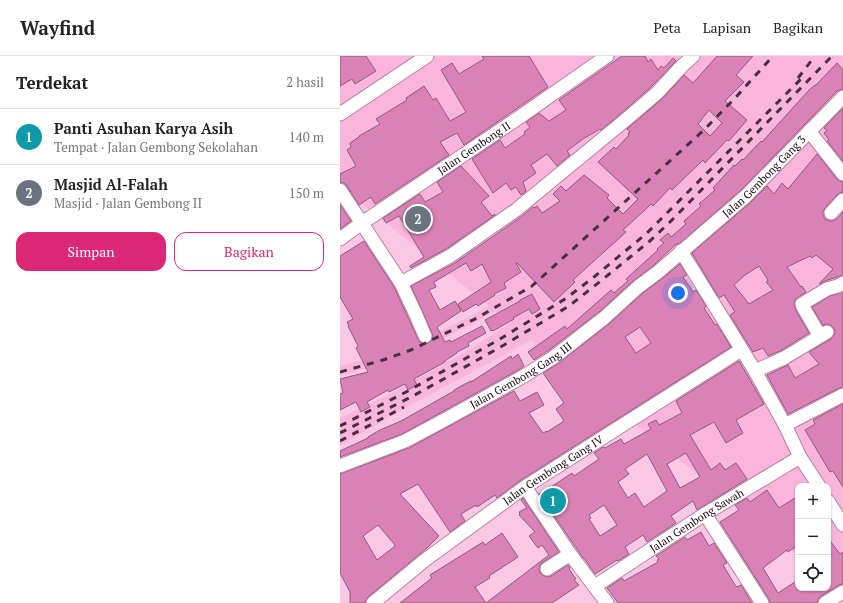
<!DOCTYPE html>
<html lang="id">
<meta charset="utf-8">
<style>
:root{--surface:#fff;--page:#f2f2f2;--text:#222;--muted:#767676;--line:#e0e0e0;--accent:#db2777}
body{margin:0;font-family:"PT Serif",serif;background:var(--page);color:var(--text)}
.controls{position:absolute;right:12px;bottom:12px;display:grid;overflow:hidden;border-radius:8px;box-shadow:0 1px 3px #0004}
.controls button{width:36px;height:36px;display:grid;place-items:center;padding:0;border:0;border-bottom:1px solid var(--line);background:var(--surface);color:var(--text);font:20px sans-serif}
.you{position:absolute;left:338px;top:237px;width:14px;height:14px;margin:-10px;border:3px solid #fff;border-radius:50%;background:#1a73e8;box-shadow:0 0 0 6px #1a73e833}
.badge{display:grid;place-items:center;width:26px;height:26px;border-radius:50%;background:var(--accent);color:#fff;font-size:13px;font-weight:700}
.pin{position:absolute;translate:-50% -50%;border:2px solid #fff;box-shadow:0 1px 4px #0006}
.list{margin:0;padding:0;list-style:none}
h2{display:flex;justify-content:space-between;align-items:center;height:52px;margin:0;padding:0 16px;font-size:17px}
h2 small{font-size:13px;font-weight:400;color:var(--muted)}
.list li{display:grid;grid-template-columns:26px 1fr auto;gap:12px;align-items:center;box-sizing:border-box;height:56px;padding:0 16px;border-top:1px solid var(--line)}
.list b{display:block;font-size:15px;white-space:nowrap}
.list p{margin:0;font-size:13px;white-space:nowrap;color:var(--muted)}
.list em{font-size:13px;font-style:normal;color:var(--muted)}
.actions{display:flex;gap:8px;padding:12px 16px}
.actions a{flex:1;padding:9px 0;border:1px solid var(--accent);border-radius:12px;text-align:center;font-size:14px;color:var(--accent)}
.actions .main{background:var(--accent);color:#fff}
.icon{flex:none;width:22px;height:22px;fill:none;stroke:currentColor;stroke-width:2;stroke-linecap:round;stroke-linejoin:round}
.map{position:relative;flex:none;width:503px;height:547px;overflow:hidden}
header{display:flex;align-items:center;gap:24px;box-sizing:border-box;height:56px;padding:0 20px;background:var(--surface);border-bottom:1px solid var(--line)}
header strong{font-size:19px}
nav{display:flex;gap:22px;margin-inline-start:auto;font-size:14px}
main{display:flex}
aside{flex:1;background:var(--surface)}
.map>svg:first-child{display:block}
.built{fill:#fab5dd}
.building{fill:#da82b7;stroke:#905a7a;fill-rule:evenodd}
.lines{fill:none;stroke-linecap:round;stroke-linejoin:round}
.minor-casing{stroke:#b980a2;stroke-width:15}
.minor{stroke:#fff;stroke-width:13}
.rail{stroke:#4a303f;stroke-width:3;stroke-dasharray:7 7;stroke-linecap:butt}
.labels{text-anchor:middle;stroke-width:3;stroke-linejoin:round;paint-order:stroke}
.street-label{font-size:11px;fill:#190511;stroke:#f7deec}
</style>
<header>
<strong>Wayfind</strong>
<nav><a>Peta</a><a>Lapisan</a><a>Bagikan</a></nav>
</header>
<main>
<aside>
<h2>Terdekat<small>2 hasil</small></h2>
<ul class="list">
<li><span class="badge" style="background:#0f9aa8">1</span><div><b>Panti Asuhan Karya Asih</b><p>Tempat · Jalan Gembong Sekolahan</p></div><em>140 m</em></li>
<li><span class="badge" style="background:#6b7280">2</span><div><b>Masjid Al-Falah</b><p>Masjid · Jalan Gembong II</p></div><em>150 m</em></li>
</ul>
<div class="actions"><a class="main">Simpan</a><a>Bagikan</a></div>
</aside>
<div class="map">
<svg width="503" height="547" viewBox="0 0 503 547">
<rect width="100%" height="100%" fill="#fac8e4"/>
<path class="built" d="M0,0H503V536L488,524V430H458V500L191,284L49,361L7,386L0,389V362L58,334L132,292L170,267L155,255L136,266L68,300L0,320V310L66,292L133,259L149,250L0,130Z"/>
<path class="building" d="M0,0H26L36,15L15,28L12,23L0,30Z
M142,0H189L208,31L124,89L117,77L100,86L109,99L35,148L31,141L19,149L7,130L4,127L0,126V118L16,110L7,94L11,91L10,87L19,81V80L40,68L36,63L67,44L66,42L84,30L93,44L96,42L110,65L126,56L101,14L112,7L119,18L144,3Z
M282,0H305L308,6L311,3L318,14L321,10L324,12L333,2L336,5L311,31L278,60L261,74L260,73L243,83L227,95L230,99L217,110L207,98L191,109L196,117L183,126L186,135L181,139L176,131L171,134L166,127L153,137L132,103L160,84L165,92L185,78L184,76L190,71L186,66L199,57L209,65L226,54L219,44Z
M377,0H413L396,19L404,26L385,45L407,64L389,85L387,84L365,107L363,104L332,134L330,132L313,150L311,148L305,154L283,174L286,176L233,224L235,226L214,246L177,207H176L181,216L164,227L166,232L154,238L155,239L138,250L136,248L123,256L118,248L151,226L142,208L131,215L126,207L94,226L96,231L89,234L100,254L115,245L121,255L97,271L105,286L110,284L111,286L142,270L146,277L128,287L129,290L117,296V297L105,305V306L74,323L77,329L68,334L65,328L49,336L48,334L27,346L30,351L21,356L16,346L0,354V338L3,337L0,323L28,316L16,292L18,290L8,270H9L7,266L13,263L0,241V200L24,185L54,231L78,283L81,287L84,288L88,287L92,284L93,281L92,277L71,230L115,207L181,161L193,151L194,152L197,150L202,157L220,145L213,138L221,130L226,135L244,119L269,139L267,142L283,158L298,143L258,106L274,91L276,93L289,79L288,77L290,76L287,73L322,43L344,19L353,27ZM369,54L382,67L370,80L358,68Z
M497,7L503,14V33L497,35L401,134L339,188H336L313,210L293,225L259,256L209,294L194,304L188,296L225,270L227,273L271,234L274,237L288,225L286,223L318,194L317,193L324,187L320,184L328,177L331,181L346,168L344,165L361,150L359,148L375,134L373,132L394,109L395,110L402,103L403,104L421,85L422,86L469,34L475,29H476Z
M503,52V105L487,85L489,84L484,77L487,74L484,72Z
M477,98L497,123L500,125L503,126V136L500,137L497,139L485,152L483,156V159L485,163L490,165H493L497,163L503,156V219L485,225L479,228L493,213L476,199L472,202L470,200L447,211L461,231L462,230L466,236L458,241L455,244L454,247L456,255L469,277L440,295L428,300L423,292L413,296L390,259L395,256L384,239L379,242L352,197L411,146L427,130L434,138L442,127L448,133ZM419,210L428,224L426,226L433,234L409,248L394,229L405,219Z
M121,110L149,140L141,146L152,160L155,158V159L106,193L71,212L70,210L84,201L59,160L46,167L43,162L80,138L85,146L103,136L97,126Z
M0,149L11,165L0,173Z
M340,208L347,219L343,221L353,236L356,234L366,250L364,252L375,269L377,268L391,291L181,424L157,442L155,439L137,451L136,449L121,458L125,465L110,476L78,428L60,438L99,480L87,492L28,541L26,544L25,547H10V536L0,517V418L69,392L174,335L180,345L197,336L204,349L189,357L203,377L207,375V376L224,365L216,353L224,347L203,317L219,307L269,268L303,237L323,222ZM300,271L311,287L296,297L285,281ZM38,469L55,489V490L37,504L23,480Z
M503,236V331L499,332L448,358L427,319L448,309L455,322L479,308L469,296L491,283L494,279L495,275L494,272L490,269L486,268L483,269L472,251L490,240Z
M192,238L200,253L192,258L189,253L173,262L174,263L153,275L152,274L151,275L145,264L180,245V244Z
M178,298L184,310L180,313L62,378L0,401V395L28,382V381L40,374L61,365L114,335V334L123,329L131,325V326L171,300L172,303Z
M399,305L424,348L396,364L403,377L386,387L374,366L350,379L371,414L380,407L385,414L396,407L407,423L357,454L353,445L331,460L336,467L307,486L303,479L285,491L289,498L278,505L277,504L255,518L244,502H243L237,493L199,438L210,430L211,431L232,417L234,420L259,403L254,397L263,391L265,392L281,383L284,388L311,373L308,368L316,364L319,369L342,357L336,345ZM346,397L360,421L340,432L327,408ZM307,398L327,435L304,451L295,437L288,442L278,426L289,418L285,413ZM264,449L277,469L260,480L249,463L251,462L249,459Z
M503,348V431L493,415L490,416L465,374L475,368L473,364Z
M427,434L439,452L458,440V489L448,496L447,494L423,512L438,537L458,524V532H488V482L500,498L503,496V528L499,529L481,540L478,543L477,547H430L429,543L380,466L399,454L395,449L407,442L410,446Z
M183,442L219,496L203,506L200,509L199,513L200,517L204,520L208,521L211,520L228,509L230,512L229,513L236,523L234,524L239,529L212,547H60L92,522L90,519L143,486L145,489L162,477L178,501L149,520L150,522L135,531L146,547L209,499L202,489L198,492L189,480L195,476L179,459L180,458L179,456L187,452L181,444Z
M361,476L369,490L374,487L387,507L383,509L395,529L397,531L401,529L412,547H278L267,532L282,522L284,525L318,506L317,504L319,503L316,500L345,481L347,484Z"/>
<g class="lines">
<defs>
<g id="minor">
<path d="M0,58L87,0"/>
<path d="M469,75L503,118"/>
<path d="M0,134L61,227L76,259L85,280"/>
<path d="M491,157L503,144"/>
<path id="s1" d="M0,183L22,167L174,65L267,0"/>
<path d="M341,195L415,315L445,369L460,401L479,430"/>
<path d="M61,227L110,200L176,154L283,66L317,37L341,11L353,0"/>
<path d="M480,280L463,251L462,248L487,233L498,230L503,227"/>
<path d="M415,315L444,302L487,276"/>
<path d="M445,369L503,339"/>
<path id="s2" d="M0,410L65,385L97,368L184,320L214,301L264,262L298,231L318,216L406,140L503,41"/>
<path d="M185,431L230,498L267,547"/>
<path d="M488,445L503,469"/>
<path d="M365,458L422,547"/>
<path d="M207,513L230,498"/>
<path id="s3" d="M255,530L365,458L460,401"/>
<path id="s4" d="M33,547L85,504L185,431L401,294"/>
<path d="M485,547L503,536"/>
</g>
</defs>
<use href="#minor" class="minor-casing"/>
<use href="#minor" class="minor"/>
<path class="rail" d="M458,22L475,0
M0,316L43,304L71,294L137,262L192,230L364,74L396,41L433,0
M0,370L68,335L107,313L160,283L225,243L254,221L307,177L464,20
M0,377L71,341L109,320L164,289L229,250L262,224L311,184L332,164L492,0
M0,385L64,351"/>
</g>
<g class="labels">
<g class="street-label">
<text dy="4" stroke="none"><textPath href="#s1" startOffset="162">Jalan Gembong II</textPath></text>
<text dy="4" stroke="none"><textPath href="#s2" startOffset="518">Jalan Gembong Gang 3</textPath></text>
<text dy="4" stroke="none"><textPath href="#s2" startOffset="203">Jalan Gembong Gang III</textPath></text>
<text dy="4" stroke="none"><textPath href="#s4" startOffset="224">Jalan Gembong Gang IV</textPath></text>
<text dy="4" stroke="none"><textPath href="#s3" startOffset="121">Jalan Gembong Sawah</textPath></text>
</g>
</g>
</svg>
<div class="controls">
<button>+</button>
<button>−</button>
<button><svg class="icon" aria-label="locate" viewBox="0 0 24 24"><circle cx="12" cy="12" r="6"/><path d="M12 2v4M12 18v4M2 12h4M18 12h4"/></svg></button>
</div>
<div class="you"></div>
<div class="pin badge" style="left:213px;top:445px;background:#0f9aa8">1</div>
<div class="pin badge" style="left:78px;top:163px;background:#6b7280">2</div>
</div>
</main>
